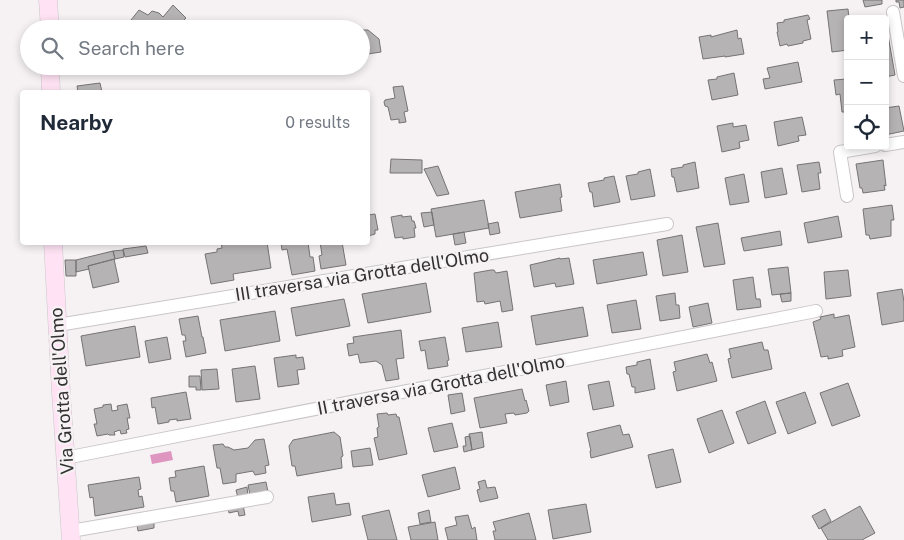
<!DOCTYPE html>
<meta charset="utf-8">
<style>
:root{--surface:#fff;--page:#f2f2f3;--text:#1f2937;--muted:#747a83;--line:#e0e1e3}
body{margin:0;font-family:"Public Sans",sans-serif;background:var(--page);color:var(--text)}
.controls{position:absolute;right:15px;top:15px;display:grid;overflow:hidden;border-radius:5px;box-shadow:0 2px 8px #0003}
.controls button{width:45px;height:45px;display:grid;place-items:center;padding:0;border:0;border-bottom:1px solid var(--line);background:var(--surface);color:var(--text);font:25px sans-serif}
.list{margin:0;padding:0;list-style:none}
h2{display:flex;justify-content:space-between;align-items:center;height:65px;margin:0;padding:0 20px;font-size:21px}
h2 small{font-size:16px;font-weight:400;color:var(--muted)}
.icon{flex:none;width:28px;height:28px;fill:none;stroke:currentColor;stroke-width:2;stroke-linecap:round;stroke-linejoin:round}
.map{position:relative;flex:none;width:904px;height:540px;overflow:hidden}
.search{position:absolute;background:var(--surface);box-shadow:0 2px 8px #0003;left:20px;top:20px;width:350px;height:55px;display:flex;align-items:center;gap:12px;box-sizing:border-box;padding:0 18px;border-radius:28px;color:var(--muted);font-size:19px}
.panel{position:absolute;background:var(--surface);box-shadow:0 2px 8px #0003;left:20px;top:90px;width:350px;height:155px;border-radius:5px}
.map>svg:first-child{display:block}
.water{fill:#de96c0}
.building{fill:#b6b3b4;stroke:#767375}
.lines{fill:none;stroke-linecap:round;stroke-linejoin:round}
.street-casing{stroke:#cac6c8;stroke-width:14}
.secondary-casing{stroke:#cac6c8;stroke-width:19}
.street{stroke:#fff;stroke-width:12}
.secondary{stroke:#ffe3f4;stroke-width:18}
.labels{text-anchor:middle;stroke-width:4.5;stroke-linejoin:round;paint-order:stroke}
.street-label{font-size:18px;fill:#333132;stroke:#f6f2f4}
</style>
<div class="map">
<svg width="904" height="540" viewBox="0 0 904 540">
<rect width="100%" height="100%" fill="#f6f2f4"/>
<path class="water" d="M171,451L173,460L152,464L150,455Z"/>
<path class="building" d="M863,0H882V4L865,7Z
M896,0H904V7L900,8L899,2H896Z
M173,5L186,18L182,22L187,26L185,29H176L167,22L161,29H138L139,26L131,20L139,10L148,15L152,11L159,13L163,17Z
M848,9L849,19H848V50L832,52L827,11Z
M808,15L810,19L807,20L811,39L803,41V43L788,46L787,44L780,46L777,32H778L777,23L784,22V20Z
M361,30H368L379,39L381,52L361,55Z
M737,30L738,39L741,38L744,54L725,57V56L703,59L699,37L711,35V37Z
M888,35L895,75L885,77V36Z
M798,62L802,82L765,89L763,79L770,78L767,68Z
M848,70V112H842L840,94L836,95L834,80L847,79L846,71Z
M734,73L738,95L712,100L708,80L717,79V77Z
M100,83L102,92H105H78L77,86Z
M403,86L408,111L404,112L406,122L399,123V119L391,120L388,107L385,106L384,102L385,100L395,98L393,87Z
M899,106L904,131L885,135V108Z
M802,117L806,135L798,136L799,141L778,146L774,122Z
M733,123V127L746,125L749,140L739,142L740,148L722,152L717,126Z
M391,159L422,160V173H390Z
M883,160L886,186L884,185L885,190L863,193L862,188H860L856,164Z
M695,162L699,188L677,192L674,177H672L671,169L683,167V165Z
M819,162L821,173H818L820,189L802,192L797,165Z
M438,166L449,194L437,196L424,169Z
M782,168L787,194L765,198L761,172Z
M650,169L655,196L631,200L626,176L638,174V172Z
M744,174L749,202L730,205L725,178Z
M614,176L620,202L594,207L592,192H590L588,183L604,180V178Z
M560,184L562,197L560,198L562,211L520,218L515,192Z
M484,200L489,228L436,237L431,209Z
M892,205L894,220H891V236L870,239L869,235H866L863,209Z
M432,212L434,225L424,227L421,213Z
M375,214L378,230H375V234L368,236V215Z
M402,215V217L411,216L412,221H414L416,228H414L415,237L403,239V237L395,238L391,217Z
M838,216L842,237L808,243L804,223Z
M498,222L500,233L490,235L488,224Z
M718,223L725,264L704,267L696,227Z
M780,231L782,245L744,251L741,238Z
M464,232L466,243L455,245L453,234Z
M682,235L688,272L663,276L657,240Z
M221,242H267L271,268L233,274L234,280L211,284L205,254L217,252V249L222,248Z
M281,242H308L310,257H313L315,271L292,275L287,249L282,250Z
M320,242H342L346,265L321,269L319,256L322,255Z
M146,246L148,253L125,257L123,249Z
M123,250L124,257L115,259L113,251Z
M113,251L115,259L88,266L89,269L76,272V260Z
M643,252L647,275L597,284L593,260Z
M560,258V259L569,258L574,284L556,287L555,283L534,287L530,265Z
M114,259L119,282L93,288L88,266Z
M65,260H76V276H66Z
M788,267L791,293L772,295L768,269Z
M491,270H494L496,273L507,271L513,310L502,312L500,301L485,304L484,301L477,302L474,273Z
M848,270L851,296L826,299L824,272Z
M753,277L756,299H760L761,307L737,310L733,280Z
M426,283L431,312L368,323L362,294Z
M902,289L904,302V321L882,325L877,293Z
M675,293L676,305H679L680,318L660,321L656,296Z
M791,293V301L782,302L780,294Z
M344,299L350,326L296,336L291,308Z
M636,300L641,329L612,333L607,305Z
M708,303L712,323L693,327L689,307Z
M583,307L588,336L536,345L531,316Z
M275,311L280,341L225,351L220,320Z
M834,314V318L849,315L855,347L842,350L843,356L828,359V356L821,357L813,322L821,319L820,317Z
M198,316L202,337H203L206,353L186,357L183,341H186L185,335H182L179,319Z
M498,322L502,347L466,352L462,328Z
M135,326L140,357L86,366L81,336Z
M401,330L404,358L396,359L399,379L386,381L382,365L376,361L360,363L358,354L349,356L347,344L354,343L353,337Z
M167,337L171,359L149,363L145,341Z
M445,337L449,360L447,361L448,366L428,369L425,350L421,351L419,341Z
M762,342L764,350H768L772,369L732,378L728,359L731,358L729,349Z
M707,354L710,363L712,362L717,381L677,391L673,372L676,371L674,362Z
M296,355V358L303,357L305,369L297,370L299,384L278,387L274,358Z
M650,359L655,389L635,393V387H632L629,374H627L626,367L637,365V362Z
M255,366L260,399L236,402L232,369Z
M217,369L219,389L202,390L201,370Z
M189,376H200L201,390H196V387H189Z
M566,381L569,402L550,406L546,385Z
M609,381L614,406L593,410L588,385Z
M848,383L860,416L832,426L820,393Z
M522,389L525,401L526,400L529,411L527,413L515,415L514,413L505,414L507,423L480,428L474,398Z
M186,392L191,419L177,421V419L169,420V422L158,424L155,407L152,408L151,398Z
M805,392L816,423L788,434L776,402Z
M462,393L465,411L451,414L448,395Z
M765,401L776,433L748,444L736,412Z
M111,404L112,411L118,410L117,406L127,404L130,418H127L129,429L126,430L127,433L121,434L120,430L114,432L115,435H109L108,434L97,436L94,424H97L94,409L103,407V405Z
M722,410L734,443L709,453L697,419Z
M387,413L388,415L396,414L397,417H399L407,454L379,460L374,438L378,437L377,428L379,427L377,414Z
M452,423L458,447L434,452L428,428Z
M620,425L623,435L629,434L633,447L591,458L590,451H591L587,433Z
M334,432L340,437L343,456L341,457L342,468L297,476L295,466H292L289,446L293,440Z
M482,432L484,447L472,450L469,434Z
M470,436L472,450L464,452L463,446H466L465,437Z
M264,439L269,465L265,466L266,473L255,475L253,471L236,474V482L223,484L220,468H217L213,445L223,444L225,447H228L234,450L248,448L255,440Z
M370,448L373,465L353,467L351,451Z
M673,449L681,482L656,488L648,455Z
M204,466L209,496L176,502L174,491H171L169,478L176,477L175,471Z
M455,467L460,489L428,497L422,475Z
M139,477L141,489L138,490L139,497L142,496L144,507L95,516L93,497L90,498L88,485Z
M485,480L487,488L495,487L498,498L480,502L477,490L480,489L478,482Z
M266,482L268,492L250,495L248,485Z
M247,487L248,496L238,498L236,490Z
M334,493L336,505L349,503L351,515L312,522L308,497Z
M586,504L591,532L553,539L548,510Z
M243,505L245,515L239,516L238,511L229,513L228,508Z
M860,506L875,533L862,540H828L821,528Z
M825,509L831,521L819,529L812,516Z
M389,510L397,540H368L362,516Z
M429,510L431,522L420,524L418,513Z
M529,513L536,540H495L493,531H496L493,522Z
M468,515L472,529L475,527L477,540H448L445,528L457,525L455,517Z
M154,522V528L138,531L137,525Z
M435,522L438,540H411L408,527Z"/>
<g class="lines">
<defs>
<path id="street" d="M893,12L904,76
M885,145L904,142
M847,196L840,152L875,146
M58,325L667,224
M65,458L816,311
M71,531L267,497"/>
<path id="secondary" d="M48,0L50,29
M50,66L51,92
M53,242L61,392L71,540"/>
</defs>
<use href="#street" class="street-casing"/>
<use href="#secondary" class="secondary-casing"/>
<use href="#street" class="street"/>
<use href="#secondary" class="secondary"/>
</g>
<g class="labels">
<g class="street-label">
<text transform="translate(362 275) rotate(-9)" y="6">III traversa via Grotta dell'Olmo</text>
<text transform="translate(441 385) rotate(-11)" y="6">II traversa via Grotta dell'Olmo</text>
<text transform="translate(62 391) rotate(-94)" y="6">Via Grotta dell'Olmo</text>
</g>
</g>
</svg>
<div class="controls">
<button>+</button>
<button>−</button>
<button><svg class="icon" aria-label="locate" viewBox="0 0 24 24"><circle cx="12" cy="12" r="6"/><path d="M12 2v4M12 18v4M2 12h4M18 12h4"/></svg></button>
</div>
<div class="search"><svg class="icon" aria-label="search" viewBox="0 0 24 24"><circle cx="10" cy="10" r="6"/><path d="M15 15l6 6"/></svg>Search here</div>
<section class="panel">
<h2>Nearby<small>0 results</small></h2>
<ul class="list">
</ul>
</section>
</div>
